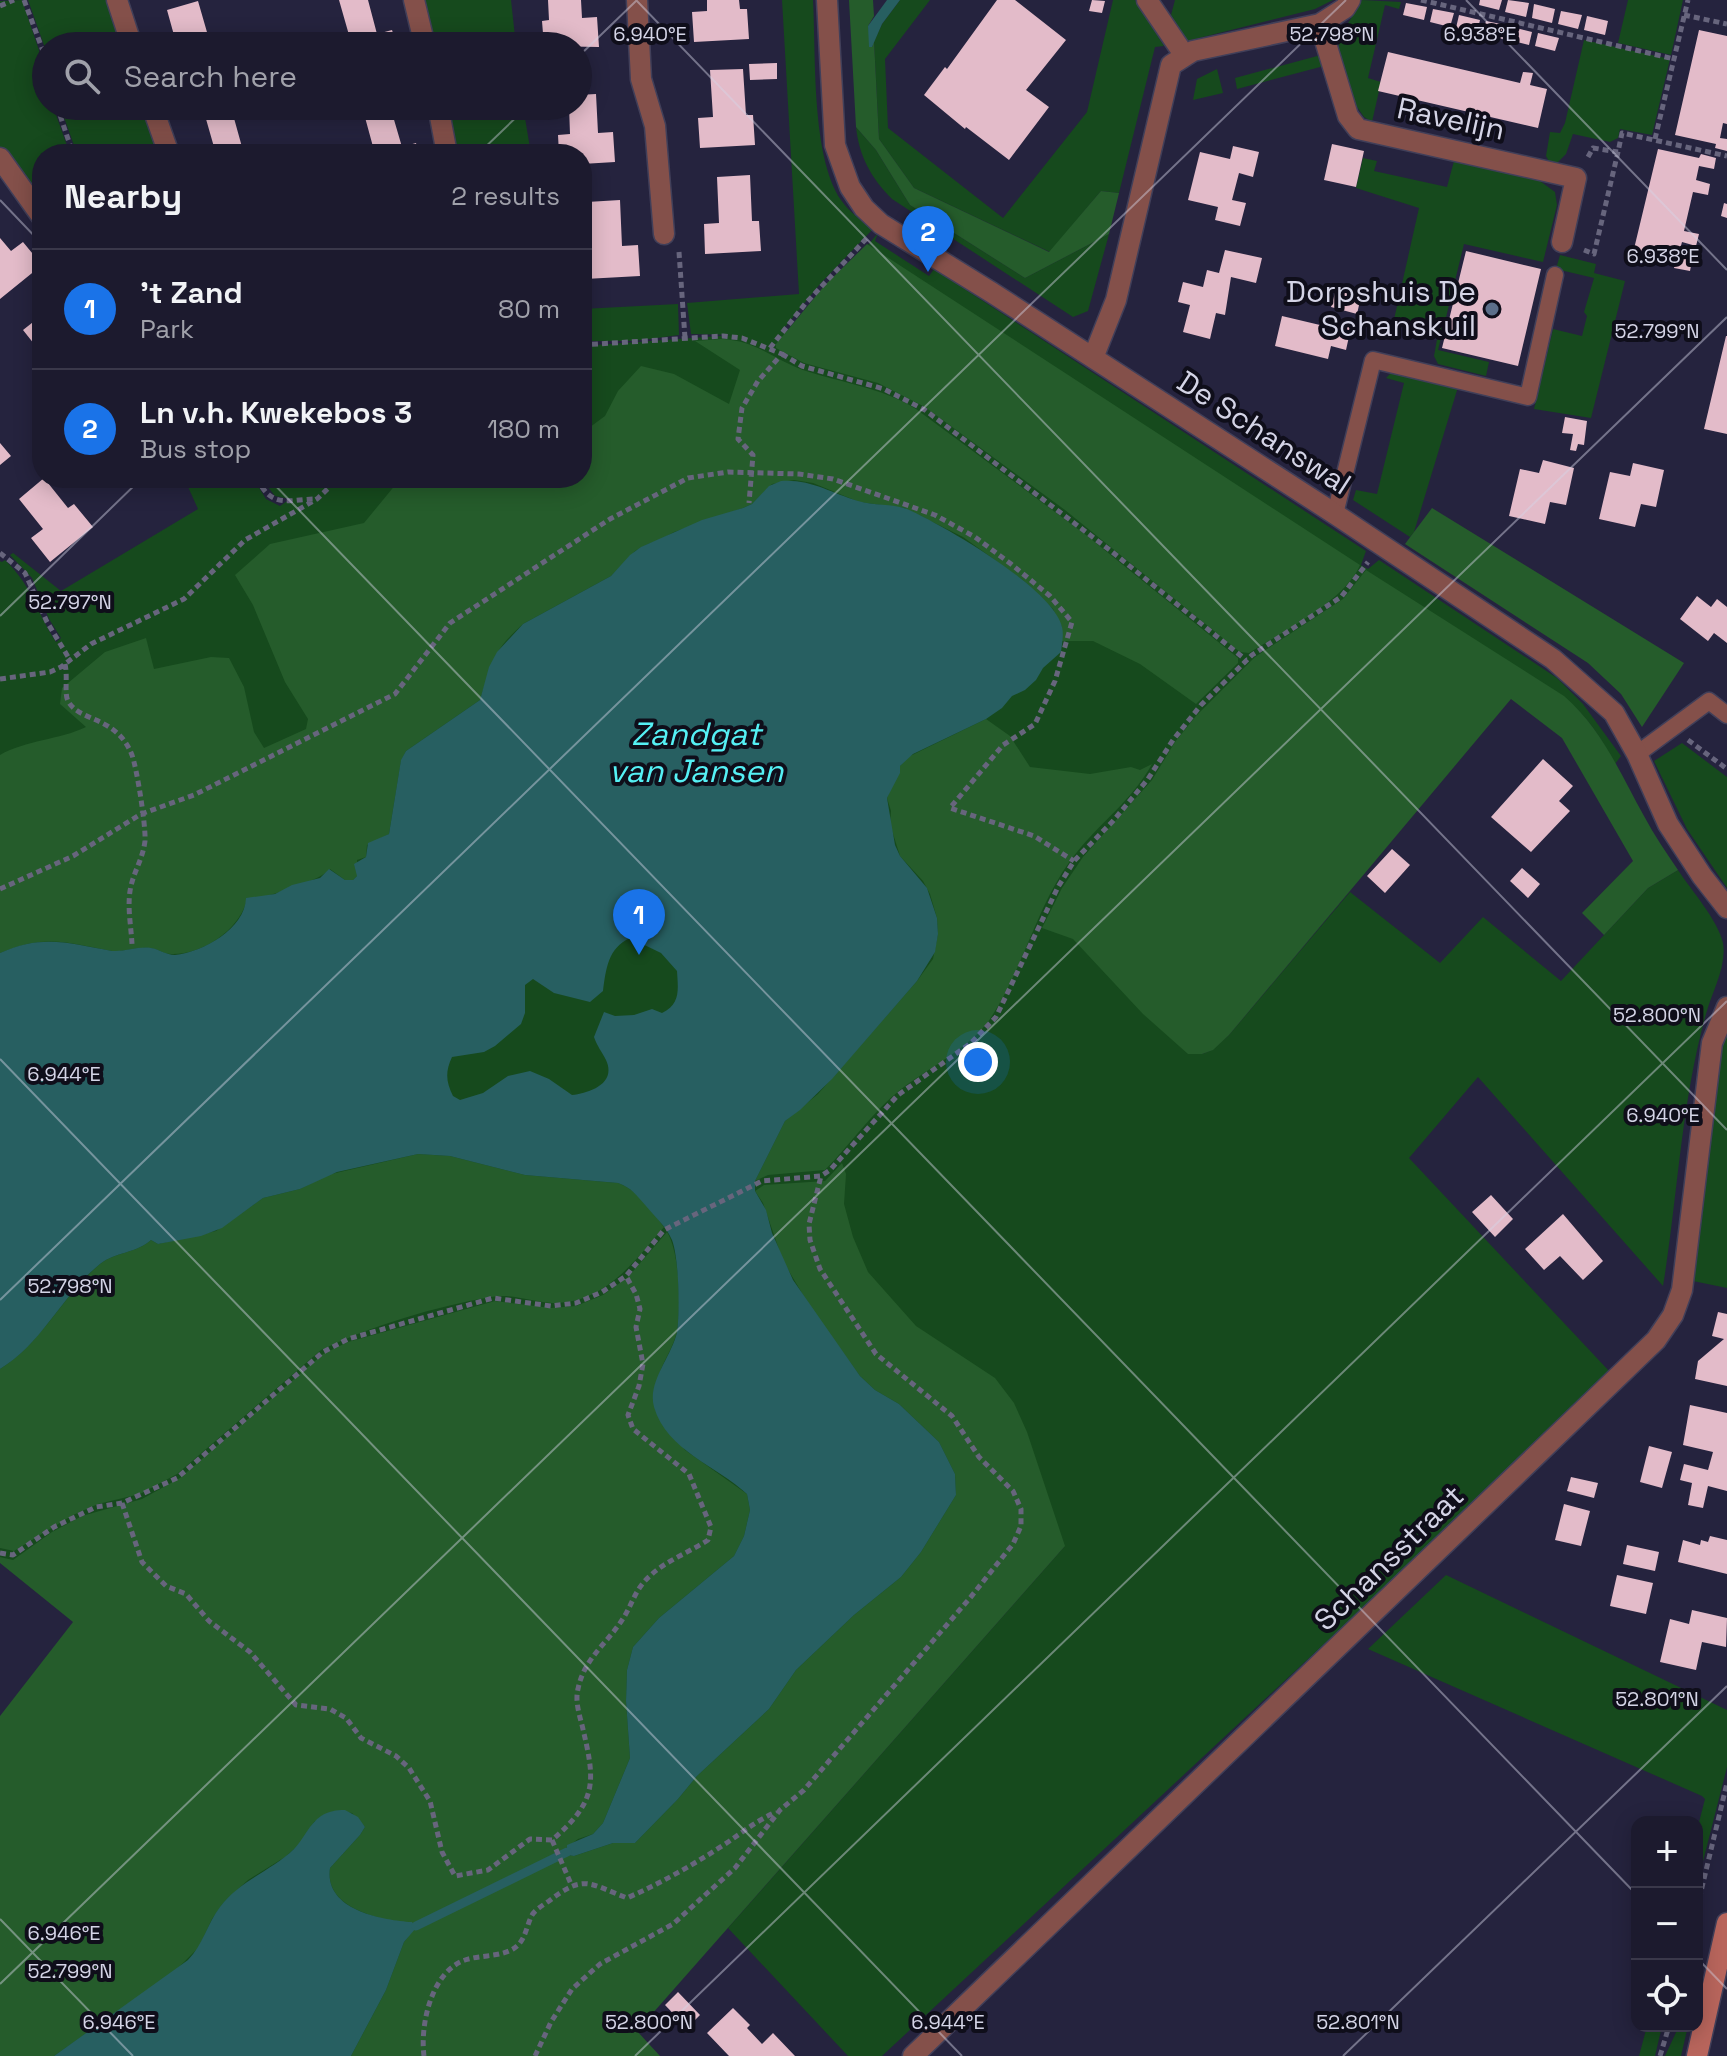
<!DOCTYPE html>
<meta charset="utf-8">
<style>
:root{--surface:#1c1a2e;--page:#252336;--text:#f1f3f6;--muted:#a0a1aa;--line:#3a384a;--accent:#1a73e8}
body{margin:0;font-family:"Space Grotesk",sans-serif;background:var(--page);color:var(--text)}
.controls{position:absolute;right:24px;bottom:24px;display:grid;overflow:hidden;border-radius:16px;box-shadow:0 4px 20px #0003}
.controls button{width:72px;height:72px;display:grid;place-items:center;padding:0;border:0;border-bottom:2px solid var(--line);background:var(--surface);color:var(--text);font:40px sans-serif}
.you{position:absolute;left:978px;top:1062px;width:28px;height:28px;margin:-20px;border:6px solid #fff;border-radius:50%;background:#1a73e8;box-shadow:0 0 0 12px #1a73e833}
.badge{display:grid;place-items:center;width:52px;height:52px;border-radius:50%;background:var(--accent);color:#fff;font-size:26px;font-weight:700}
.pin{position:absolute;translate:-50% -66px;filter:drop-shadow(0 2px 4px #0008)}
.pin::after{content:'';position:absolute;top:42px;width:28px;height:24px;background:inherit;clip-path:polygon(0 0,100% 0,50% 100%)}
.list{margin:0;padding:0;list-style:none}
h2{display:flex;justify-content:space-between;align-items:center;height:104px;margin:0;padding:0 32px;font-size:34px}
h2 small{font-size:26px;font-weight:400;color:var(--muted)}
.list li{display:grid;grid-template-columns:52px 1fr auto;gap:24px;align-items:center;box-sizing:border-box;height:120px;padding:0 32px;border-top:2px solid var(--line)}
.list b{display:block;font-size:30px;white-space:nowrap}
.list p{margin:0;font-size:26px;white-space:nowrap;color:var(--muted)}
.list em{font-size:26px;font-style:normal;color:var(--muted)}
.icon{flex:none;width:44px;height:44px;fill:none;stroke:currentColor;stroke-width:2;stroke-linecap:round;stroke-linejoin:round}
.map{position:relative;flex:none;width:1727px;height:2056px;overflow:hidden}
.search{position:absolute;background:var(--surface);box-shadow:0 4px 20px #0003;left:32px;top:32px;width:560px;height:88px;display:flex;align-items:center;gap:20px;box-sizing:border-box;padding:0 28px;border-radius:44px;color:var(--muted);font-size:30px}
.panel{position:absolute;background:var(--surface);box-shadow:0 4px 20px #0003;left:32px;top:144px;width:560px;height:344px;border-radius:32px}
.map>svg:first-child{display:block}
.green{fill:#164a1d}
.forest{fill:#255c2b}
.water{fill:#275f61;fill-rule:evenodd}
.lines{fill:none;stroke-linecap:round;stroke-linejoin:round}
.stream{stroke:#275f61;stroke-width:9}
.building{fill:#e3bbc9}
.lane-casing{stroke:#413f59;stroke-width:19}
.street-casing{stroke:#413f59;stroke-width:23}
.secondary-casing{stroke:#413f59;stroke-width:23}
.path{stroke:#67657d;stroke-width:5;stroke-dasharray:6 4;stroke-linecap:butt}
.lane{stroke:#84504a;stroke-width:16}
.street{stroke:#84504a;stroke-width:20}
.secondary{stroke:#b8655c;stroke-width:20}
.ticks{fill:none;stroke:#d4d4e6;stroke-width:2;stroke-opacity:0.45}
.service-dot{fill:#5c6f8a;stroke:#0f0e1a;stroke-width:3}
.labels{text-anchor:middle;stroke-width:8;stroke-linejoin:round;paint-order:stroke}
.street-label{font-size:30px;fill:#d4d4e6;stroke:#0f0e1a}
.poi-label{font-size:30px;fill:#d4d4e6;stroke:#0f0e1a;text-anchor:end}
.water-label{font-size:32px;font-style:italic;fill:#55f0f4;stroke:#0f0e1a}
.ticks-label{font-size:20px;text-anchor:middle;fill:#d4d4e6;stroke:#0f0e1a;stroke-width:8;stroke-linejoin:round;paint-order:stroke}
</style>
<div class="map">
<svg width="1727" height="2056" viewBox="0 0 1727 2056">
<rect width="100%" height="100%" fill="#25233e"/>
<path class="green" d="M22,0L43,62L46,106H53L70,154H42V205L0,147V1Z
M28,0H109L124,46H46V51Z
M421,0H511L516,46H432Z
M782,0H813C816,54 811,156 841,200C849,212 862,221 873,229L820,284L781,332L796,331L878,233L875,241L929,276L934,269L1366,551L1361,565L1368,569L1379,560L1557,678L1583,704L1621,756L1615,764C1588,714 1575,703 1527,673L1202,1054L1212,1050L1229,1035L1350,892L1440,963L1483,917L1561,981L1648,888L1678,870C1691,890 1718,920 1723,943C1727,966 1712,992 1706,1014C1681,1103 1678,1195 1663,1286L1478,1077L1409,1158L1610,1372L1410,1564L882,2056H848L728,1928L1064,1547L1062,1539L636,2031L659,2056H0L74,1622L0,1561V561L2,562L5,560C33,587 36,611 56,642L61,638L49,619L32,578L10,555L13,553L61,591L198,509L184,478H253L266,499L280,506L290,499L275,496L261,478H582V346L733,335L691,334L687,303L799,294Z
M900,0H930L885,59L888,128L1003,218L1087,112L1113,0H1135L1164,46L1155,47L1119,193L1101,191L1050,252L914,188L879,139L874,41L882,24Z
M1175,0H1333L1315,9L1187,41L1171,15Z
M1362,0L1401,2L1399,9L1385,5L1368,78L1381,82L1372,122L1364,117L1355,104L1338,47L1344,30Z
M1628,0H1683L1671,55L1618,43Z
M1584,40L1670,59L1652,135L1620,129L1618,138L1610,142L1573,134L1566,154L1558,162L1550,163L1546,156L1550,132L1560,133L1565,123Z
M1321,55L1324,66L1237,89L1235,78Z
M1217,69L1223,93L1193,100L1197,79Z
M60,106H144L161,154H77Z
M444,106H523L531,154H453Z
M856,127L876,150L910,205L1025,278L1109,234L1088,311L1073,317L892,199C871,178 859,156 856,127Z
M1363,158L1377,161L1374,171L1447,187L1454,161L1540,181L1555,192L1557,205L1543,262L1464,244L1438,350L1489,362L1486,376L1438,364L1434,356L1438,334L1428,331L1426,335L1407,331V327L1393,324L1419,208L1356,188Z
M1560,255L1596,264L1594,273L1625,281L1591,418L1534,409L1553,329L1582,336L1587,316L1584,312L1594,278L1556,269Z
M678,304L679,335L635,341H582V309Z
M1392,372L1458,387L1414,532L1410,537L1353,500L1356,490L1377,494L1404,383L1386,378Z
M1682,743L1727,777V888L1687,829L1654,761Z
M1727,1032V1288L1693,1281L1717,1065Z
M1446,1575L1727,1710V1767L1697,1885V1830L1705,1799L1702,1796L1368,1649Z
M1647,2026H1662L1655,2056H1639Z
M1679,2026H1688L1681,2056H1665Z"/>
<path class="forest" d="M849,0H873L874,16L868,26L872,47L874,41L879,139L914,188L1049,252L1101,191L1119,193L1109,234L1025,278L910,205L876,150L856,127Z
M867,244L1360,565C1345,601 1282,632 1249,653L1240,652L1065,510L925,407L878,383L804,363L776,348V344L825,285Z
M722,339C757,341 773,359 803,370C841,383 881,387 916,409L1086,535L1238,658V663L1196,704L1140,664L1093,641H1062V627L1053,609L1024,581L963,537L904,508L859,502L813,483L794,480L772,484L752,504L743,508L674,532L660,540L648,544L635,551L611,576L523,624C491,653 493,661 480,700L406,751L401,761L389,834L367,845L366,857L357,860V876L353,880H345L330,869C318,883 266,895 246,903C237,931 203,954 173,954C164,955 158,948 149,948C137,947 125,952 112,951C66,942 45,934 0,953V755C26,740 59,740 86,727L60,704L62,688L105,652L146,638L154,669L211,657L229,658L244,687L254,732L264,748L306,729L308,719L285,682L253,605L235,575L270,544L364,523L401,478H582V433L605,416L618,391L641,366L674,374L729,404L740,370L695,341Z
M1432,508L1684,663L1642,727L1621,694L1588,663L1405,544Z
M1366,570L1564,696C1602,729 1620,773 1644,816C1654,835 1666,852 1678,870L1648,888L1604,935L1582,913L1633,861L1562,738L1511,699L1229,1035L1213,1050L1202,1054H1188L1143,1014L1073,939L1042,928L1062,888L1083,857L1152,780L1175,742L1196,716L1255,657L1343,599Z
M986,719L1010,736L1030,767L1090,774L1131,767L1140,770L1152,764C1133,799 1101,822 1077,852C1037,901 1025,967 990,1019C971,1047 927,1069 900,1090C872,1112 850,1145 825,1170L768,1175L755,1181L785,1121L818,1094L917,981L933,959L938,934L937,918L930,894L923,881L900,856L890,824L891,811L887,798L900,766L908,757Z
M418,1154L450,1156L525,1175L618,1183C638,1190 652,1211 664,1227C634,1262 604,1304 552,1303C532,1302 511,1293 491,1297C434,1307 373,1325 321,1350L177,1474L140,1494L98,1504L73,1515L14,1551L0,1548V1369C42,1343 63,1295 100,1264C115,1252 137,1253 151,1240L158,1244L216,1231L263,1198L300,1189L327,1175Z
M842,1163L846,1174L844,1204L853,1237L868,1272L916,1326L995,1378L1014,1403L1027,1432L1065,1546L637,2031L660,2056H351L386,1990L404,1942L416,1926C408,1920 401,1924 391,1921C364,1914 325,1903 330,1868L360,1835L365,1827L352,1813L335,1811L322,1816L314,1822L302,1842L285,1857L248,1880L224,1902L212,1919L199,1947L175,1971L54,2056H0V1716L73,1622L0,1563V1557L13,1560L52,1532L82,1516L142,1499L180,1478L323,1354L348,1342L495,1301L551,1308L576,1306L603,1295L628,1277L667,1232C680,1253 681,1308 677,1331C674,1346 665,1358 660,1372C656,1383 656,1398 655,1409L685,1450L747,1494L750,1510L744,1536L734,1556L659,1618L633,1647L627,1670L626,1701L630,1758L603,1823L593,1834L578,1839L566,1848L567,1855L574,1856L613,1843H635L678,1799L697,1776L769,1709L796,1670L854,1615L901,1577L921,1552L956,1495L955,1474L939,1442L899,1404L875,1390L860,1376L809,1305L783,1261L763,1203L755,1191L764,1185L825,1181Z"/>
<path class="water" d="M887,0H900L882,24L872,47H869L868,26Z
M781,481C811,479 831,493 858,501C874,506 891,503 907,509C943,525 1053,588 1062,627C1064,634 1062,644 1061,652L1043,668L1036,680L1025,690L1012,696L1002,708L986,719L913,754L900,766V773L887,798L895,845L900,856L927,888L937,918L938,934L935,952L917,981L832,1079L800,1110L785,1121L755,1181V1191L766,1210L772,1233L793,1280L860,1376L875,1390L899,1404L939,1442L955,1474L956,1495L921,1552L901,1577L854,1615L796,1670L769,1709L697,1776L678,1799L635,1843H613L574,1856L567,1855V1845L593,1834L603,1823L630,1758L626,1701L627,1670L633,1647L659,1618L734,1556L744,1536L750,1510L747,1494C717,1466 667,1451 654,1407C647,1382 672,1356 677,1332C680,1312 679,1258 672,1240C666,1226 655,1217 646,1206C636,1195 632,1188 618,1183L525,1175L450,1156L418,1154L337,1172L300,1189L263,1198L222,1228L201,1236L158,1244L151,1240C137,1253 115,1252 100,1264C63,1294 42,1344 0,1369V953C42,934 69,943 112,951C125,952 138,946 151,948C159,949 166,955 175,955C203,952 245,929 246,898L275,894L292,885L320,878L329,869L345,880H353L357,876L354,864L366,857L368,843L389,834L401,760L406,751L480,700L489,667L497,652L523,624L611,576L630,555L641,547L702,520L743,508L752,504L769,486ZM630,938L661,953L677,971C678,989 681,1004 662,1013L652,1009L634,1015L615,1016L604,1012L594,1037C597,1046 602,1052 606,1060C617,1084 589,1093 572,1095L549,1079L530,1071L508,1076L483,1093L460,1100L453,1096C446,1082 445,1072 452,1057L484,1052L495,1046L521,1024L525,1013V985L533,979L554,993L590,1002L603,991C606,969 608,948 630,938Z
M345,1810L358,1817L365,1827L360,1835L330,1868C324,1910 382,1920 412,1922L416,1928L404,1942L386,1990L351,2056H54L188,1960C203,1945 207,1924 220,1907C239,1881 271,1871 294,1849C304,1839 309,1824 321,1816C329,1811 336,1810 345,1810Z"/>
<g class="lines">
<path class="stream" d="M416,1926L567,1852"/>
</g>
<path class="building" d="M339,0H368L377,34L392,30L397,46H339L351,42Z
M548,0H581L582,18L597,17L599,47L544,46L542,21L549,20Z
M707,0H739L740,9H747L749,39L694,42L692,12L707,11Z
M997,0H1015L1066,40L1026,90L1049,107L1009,160L966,127L965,129L924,95L945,67L947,69Z
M1092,0L1105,1L1102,13L1089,11Z
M1480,0H1502L1499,10L1479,5Z
M1508,0L1529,3L1526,17L1505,12Z
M198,1L211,46H177L167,10Z
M1406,3L1427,7L1424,20L1403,15Z
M1534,4L1555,9L1552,23L1532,18Z
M1433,9L1454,13L1450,27L1430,22Z
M1561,11L1582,15L1578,29L1558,24Z
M1459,15L1480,20L1477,33L1456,28Z
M1587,16L1608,21L1605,35L1584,30Z
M1486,21L1506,25L1503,39L1482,34Z
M1512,27L1532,32L1529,45L1509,40Z
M1699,30L1727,36V124L1723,123L1720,138L1727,139V151L1715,148L1716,144L1675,135Z
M1538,33L1559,38L1555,51L1535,46Z
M1388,52L1520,83L1523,72L1533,73L1530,85L1547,89L1538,128L1378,91Z
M777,63V79L750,80L749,64Z
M743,69L746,115H753L755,145L700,148L698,118L713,117L710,70Z
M596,94L598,133L613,132L615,162L582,164V154H559L558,135L570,134L569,106H578V95Z
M378,106H390L402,147L416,143L419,154H375L363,110Z
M232,111L242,147L254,144L257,154H216L206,119Z
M1332,144L1364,151L1356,187L1324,180Z
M1233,146L1259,152L1253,177L1239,173L1232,200L1246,203L1240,226L1215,220L1218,207L1188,200L1200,152L1230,159Z
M1658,149L1699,158L1701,154L1716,158L1714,169L1699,166L1696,180L1710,184L1708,195L1693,192L1684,231L1699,234L1696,246L1682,242L1678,257L1692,260L1690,271L1674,268L1675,263L1633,253Z
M750,175L752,221H759L761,251L705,254L704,224L719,223L717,177Z
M620,200L622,246L638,245L640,276L585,279L583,248H590L587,202Z
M1724,203L1727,204V218L1721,216Z
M0,238L11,251L23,242L42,265L0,299Z
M1225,250L1262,258L1256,283L1231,277L1225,315L1216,313L1210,339L1183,332L1190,305L1178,302L1183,282L1203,287L1207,270L1219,273Z
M1466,251L1541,269L1518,366L1442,348Z
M1337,286L1362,292L1357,314L1331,307Z
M42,315V354L23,330Z
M1282,316L1320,325L1322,316L1352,323L1346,350L1331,346L1328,359L1275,346Z
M1726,336H1727V434L1704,429Z
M1565,417L1587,421L1584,445L1578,444L1576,451L1570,450L1573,434L1562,433Z
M0,443L11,456L0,465Z
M1543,460L1574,468L1566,505L1550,502L1545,524L1509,516L1520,469L1539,473Z
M1633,463L1664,470L1656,507L1641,504L1635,527L1599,519L1610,472L1630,476Z
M44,478L68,508L74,504L93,527L50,562L31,538L43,529L19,499Z
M1697,596L1711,607L1717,599L1727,607V643L1714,633L1708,641L1680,619Z
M1543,759L1573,786L1559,801L1570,811L1531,852L1491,817Z
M1392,849L1410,865L1385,893L1367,876Z
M1522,868L1540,884L1528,898L1510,881Z
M1491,1195L1513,1219L1495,1237L1472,1212Z
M1563,1214L1603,1261L1583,1280L1560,1256L1544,1270L1525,1249Z
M1718,1312L1727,1314V1386L1695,1379L1698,1361L1724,1339L1712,1336Z
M1690,1405L1727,1413V1491L1708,1486L1703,1508L1688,1505L1692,1483L1680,1480L1684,1464L1708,1470L1713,1452L1683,1445Z
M1649,1446L1672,1452L1662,1488L1640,1482Z
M1571,1477L1598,1483L1594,1498L1567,1491Z
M1564,1504L1590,1511L1581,1546L1555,1540Z
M1710,1536L1727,1540V1574L1678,1562L1683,1540L1700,1545L1701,1540L1708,1542Z
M1627,1545L1659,1552L1655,1571L1623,1564Z
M1617,1575L1653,1583L1646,1614L1610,1606Z
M1692,1610L1727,1618L1726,1647L1702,1642L1696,1670L1660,1662L1670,1619L1689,1624Z
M678,1992L700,2015L687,2028L665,2005Z
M733,2008L750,2025L747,2028L762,2044L773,2033L795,2056H729L707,2033Z"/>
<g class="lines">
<defs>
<path id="lane" d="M1335,514L1373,360L1528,397L1555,275
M1637,754L1709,701L1727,715"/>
<path id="street" d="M117,0L132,46
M414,0L425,46
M637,0L641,79L655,126L664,234
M827,0L835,145L850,187L864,208L881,224L991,292L1335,514L1553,659L1614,713L1637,754L1668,824L1702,876L1727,908
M1320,24L1348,116L1358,129L1576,178L1562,242
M1185,56L1193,51L1320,24L1345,8L1350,0
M152,106L169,154
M438,106L447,154
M0,158L42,217
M1093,358L1116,300L1171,65L1185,56L1147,0
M913,2056L1656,1340L1673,1315L1682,1290L1712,1043L1727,1007"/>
<path id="secondary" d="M1697,2056L1727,1923"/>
</defs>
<use href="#lane" class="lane-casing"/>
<use href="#street" class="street-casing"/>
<use href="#secondary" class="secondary-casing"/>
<path class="path" d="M24,0L46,59
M1421,0L1674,59
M0,6L14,0
M1684,15L1727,24
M57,106L73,154
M1655,139L1688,0
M1588,157L1593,148L1618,152L1622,133L1727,156
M1584,250L1594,254L1618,152
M679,252L685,338
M582,345L723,336L742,338L782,354L758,381L742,408L738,439L753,455L749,503
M770,348L805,304L866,239
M782,354L802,366L884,389L925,410L1111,551L1246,660
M257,478C272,510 289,499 316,499
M0,553L25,573L47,622L70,660
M65,664C68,677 64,693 68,701C79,722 117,716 132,755C137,769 146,826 145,841C143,857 136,868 132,882C126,902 131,924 132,944
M0,679L50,672L61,667L91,644L184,599L245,540L317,499L339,478
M1688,740L1727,769
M0,889L73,856L141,814L194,795L395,694L450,623L610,519L688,478L728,472L799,474L833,479L935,515L975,537L1011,564L1050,596L1072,622L1055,681L1035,724L1003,745L950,808L1034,836L1074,861
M122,1503L142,1562L166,1586L186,1594L209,1621L250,1652L296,1705L330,1709L346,1718L361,1738L396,1756L409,1768L430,1801L442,1852L455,1876L488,1870L530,1839L552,1840C599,1800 595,1780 582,1725C579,1714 575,1700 578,1689C584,1658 608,1643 624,1617C633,1602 636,1588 650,1576C665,1561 690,1552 708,1540L711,1527L689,1474L633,1429L628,1415L639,1386L643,1364L636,1327L640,1309L636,1294L626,1276
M0,1553L13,1555L54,1527L96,1507L122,1503L177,1478L323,1352L348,1339L493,1298L551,1306L576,1303L602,1292L626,1276L664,1230L762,1181L821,1176L830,1170L898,1095L971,1043L996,1017L1058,887L1074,861L1113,821L1148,779L1173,740L1201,705L1252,655L1341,597L1368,562
M552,1840L571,1884
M1697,1908L1727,1783
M424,2056C420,2025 431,1972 465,1960C480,1955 499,1957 513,1949C525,1942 526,1928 531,1917C534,1910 542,1906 549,1901C584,1874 588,1883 627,1898C661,1883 691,1866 722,1846C742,1833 754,1822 776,1812
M535,2056L551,2022L572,1989L600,1964L673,1924L735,1868L780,1810L804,1790L970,1598L1013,1544L1021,1526V1509L1013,1491L979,1457L952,1416L876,1354L820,1269L810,1240L809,1224L821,1176
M1660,2056L1669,2026"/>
<use href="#lane" class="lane"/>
<use href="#street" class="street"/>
<use href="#secondary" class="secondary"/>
</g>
<path class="ticks" d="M636,0L1727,1130M1466,0L1727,270M578,57L637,0M478,154L528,106M0,200L42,244M268,478L1637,1895M0,616L142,478M0,1059L962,2056M0,1300L1346,0M0,1919L133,2056M1697,1958L1727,1989M0,1984L1727,317M635,2056L1727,1001M1343,2056L1727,1686"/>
<circle class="service-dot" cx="1492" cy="309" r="8"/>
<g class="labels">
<g class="street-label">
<text transform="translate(1451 119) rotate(12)" y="10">Ravelijn</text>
<text transform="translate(1264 433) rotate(33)" y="10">De Schanswal</text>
<text transform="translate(1389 1558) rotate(-44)" y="10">Schansstraat</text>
</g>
<g class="poi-label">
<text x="1476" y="302">Dorpshuis De<tspan x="1476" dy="34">Schanskuil</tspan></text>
</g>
<g class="water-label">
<text x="696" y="745">Zandgat<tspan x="696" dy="37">van Jansen</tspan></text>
</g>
</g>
<g class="ticks-label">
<text x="1332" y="41">52.798°N</text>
<text x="650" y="41">6.940°E</text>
<text x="1480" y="41">6.938°E</text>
<text x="1663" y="263">6.938°E</text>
<text x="1657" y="338">52.799°N</text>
<text x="70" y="609">52.797°N</text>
<text x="1657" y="1022">52.800°N</text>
<text x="64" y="1081">6.944°E</text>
<text x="1663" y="1122">6.940°E</text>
<text x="70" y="1293">52.798°N</text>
<text x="1657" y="1706">52.801°N</text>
<text x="64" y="1940">6.946°E</text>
<text x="70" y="1978">52.799°N</text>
<text x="119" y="2029">6.946°E</text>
<text x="948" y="2029">6.944°E</text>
<text x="649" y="2029">52.800°N</text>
<text x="1358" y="2029">52.801°N</text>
</g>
</svg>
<div class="controls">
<button>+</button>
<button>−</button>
<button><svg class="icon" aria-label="locate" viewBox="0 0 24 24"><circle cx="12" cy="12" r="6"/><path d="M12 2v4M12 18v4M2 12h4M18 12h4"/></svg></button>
</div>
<div class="you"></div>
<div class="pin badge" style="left:639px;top:955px">1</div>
<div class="pin badge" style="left:928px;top:272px">2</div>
<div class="search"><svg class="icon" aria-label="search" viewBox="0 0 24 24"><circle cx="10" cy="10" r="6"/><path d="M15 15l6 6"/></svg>Search here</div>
<section class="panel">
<h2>Nearby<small>2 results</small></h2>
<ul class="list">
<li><span class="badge">1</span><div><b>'t Zand</b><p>Park</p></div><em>80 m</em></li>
<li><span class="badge">2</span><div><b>Ln v.h. Kwekebos 3</b><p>Bus stop</p></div><em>180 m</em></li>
</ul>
</section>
</div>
